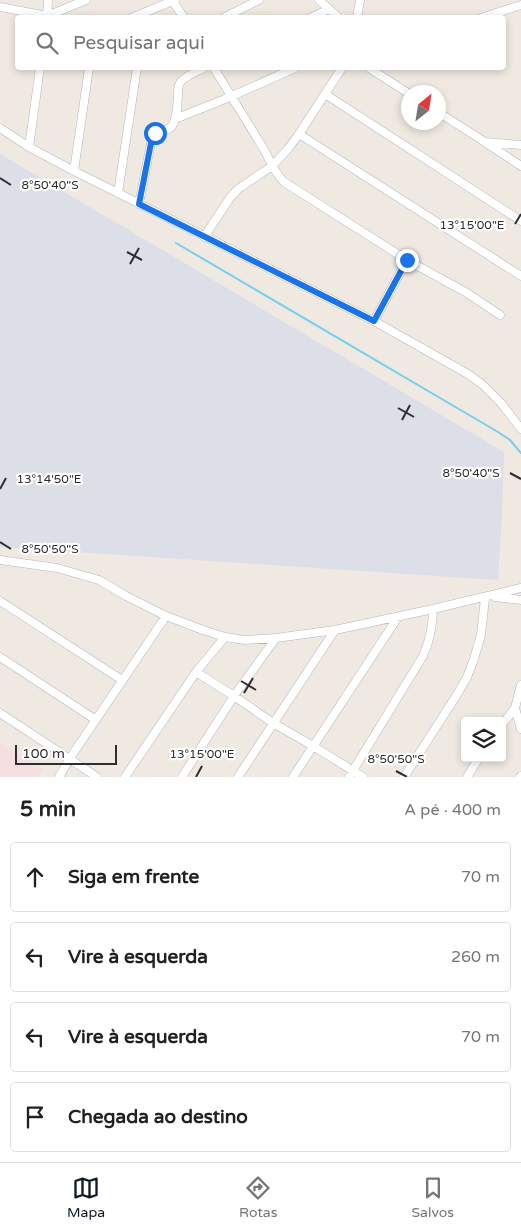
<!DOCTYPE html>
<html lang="pt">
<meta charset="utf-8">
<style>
:root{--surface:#fff;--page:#f6f6f6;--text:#202124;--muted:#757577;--line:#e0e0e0;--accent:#111827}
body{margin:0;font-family:"Varela Round",sans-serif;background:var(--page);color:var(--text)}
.controls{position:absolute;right:15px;bottom:15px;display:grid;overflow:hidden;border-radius:5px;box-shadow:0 2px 8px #0003}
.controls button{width:45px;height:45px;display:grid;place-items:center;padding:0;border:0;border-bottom:1px solid var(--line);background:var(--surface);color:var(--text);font:25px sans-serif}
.compass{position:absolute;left:401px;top:85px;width:45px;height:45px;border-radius:50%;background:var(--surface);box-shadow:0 2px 8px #0003;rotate:30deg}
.scale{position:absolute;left:15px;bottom:12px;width:102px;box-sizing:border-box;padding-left:5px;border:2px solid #2e2e2e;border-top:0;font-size:14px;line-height:18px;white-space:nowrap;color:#2e2e2e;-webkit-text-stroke:4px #fff;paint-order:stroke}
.stop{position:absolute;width:15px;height:15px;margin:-11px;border:4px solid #1a73e8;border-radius:50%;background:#fff}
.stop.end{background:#1a73e8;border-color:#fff;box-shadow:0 1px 5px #0008}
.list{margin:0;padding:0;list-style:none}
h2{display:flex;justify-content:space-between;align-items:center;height:65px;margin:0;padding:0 20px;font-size:21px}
h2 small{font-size:16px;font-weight:400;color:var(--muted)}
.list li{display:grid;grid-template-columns:32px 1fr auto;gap:15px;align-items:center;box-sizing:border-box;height:70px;margin:0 10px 10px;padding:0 10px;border:1px solid var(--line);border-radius:5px}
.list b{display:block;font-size:19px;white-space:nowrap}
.list em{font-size:16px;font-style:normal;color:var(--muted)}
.icon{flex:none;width:28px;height:28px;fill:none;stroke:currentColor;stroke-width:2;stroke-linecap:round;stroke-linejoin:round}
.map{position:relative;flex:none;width:521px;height:777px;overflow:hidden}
.search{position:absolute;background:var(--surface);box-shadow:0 2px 8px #0003;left:15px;right:15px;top:15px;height:55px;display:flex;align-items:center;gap:12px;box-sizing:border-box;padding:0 18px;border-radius:5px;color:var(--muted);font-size:19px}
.sheet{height:385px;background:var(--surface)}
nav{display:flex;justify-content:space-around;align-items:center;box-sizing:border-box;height:70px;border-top:1px solid var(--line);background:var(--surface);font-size:14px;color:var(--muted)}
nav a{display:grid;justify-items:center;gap:2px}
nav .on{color:var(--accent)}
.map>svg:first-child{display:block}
.medical{fill:#f5dfe0}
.airport{fill:#dcdee8}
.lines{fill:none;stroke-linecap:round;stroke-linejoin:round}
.stream{stroke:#75cff0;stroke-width:2}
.minor-casing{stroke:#b4b7c1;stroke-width:9}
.minor{stroke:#fff;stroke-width:8}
.route{stroke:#1a73e8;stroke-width:6}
.ticks{fill:none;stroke:#2e2e2e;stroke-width:2}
.ticks-label{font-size:12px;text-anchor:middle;fill:#2e2e2e;stroke:#fff;stroke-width:4.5;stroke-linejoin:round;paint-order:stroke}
</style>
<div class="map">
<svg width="521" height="777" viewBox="0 0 521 777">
<rect width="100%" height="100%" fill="#efe9e1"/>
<path class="medical" d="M0,742L43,769L38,777H0Z"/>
<path class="airport" d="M0,154L504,452L502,516L498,580L0,547Z"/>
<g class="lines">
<path class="stream" d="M176,243L498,432L510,440L521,453"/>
<defs>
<path id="minor" d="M172,0L184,18
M319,0L339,18
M0,7L47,16L86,0
M47,18L48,0
M131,18L175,0
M223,18L259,0
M310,18L329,9
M357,18L360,0
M481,18L521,5
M214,68C230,95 247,121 263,148C270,160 274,172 284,182L407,260L467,293L500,315
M369,68L408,93
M325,94L342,68
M438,112L485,142L521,145
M175,119L230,97L295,68
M0,128L29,147L74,171L374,321L468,374L483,385L501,403L521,429
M299,134L325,94L521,221
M486,143L521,166
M29,147L40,68
M74,171L89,68
M118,193L137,68
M139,204L152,138C160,127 167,133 172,126C178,117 177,105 178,95C178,91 178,86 180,83C182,78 198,71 203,68
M204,237L230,198L238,189L272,166L288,149L299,134L521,276
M374,321L407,260
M0,560L57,568L99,580L126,596L166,616L203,630L225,637L245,640L276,638L335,630L433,609L521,588
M495,597L521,600
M0,601L122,680
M0,657L96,720
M196,672L234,696L273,723L313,746L363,777
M515,708L521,729
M0,713L97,777
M502,725L515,708L521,685
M59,777L70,758L166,616
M125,777L196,672L225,637
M182,777L234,696L276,638
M238,777L335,630
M293,777L398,617
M349,777L423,656C430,640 433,627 433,609
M404,777L458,693L467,677L473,662L481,635L485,598
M467,777L479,758
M520,777L521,776"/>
</defs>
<use href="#minor" class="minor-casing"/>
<use href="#minor" class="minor"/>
</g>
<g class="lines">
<path class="route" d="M155,133L152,138L139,204L374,321L407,260"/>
</g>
<path class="ticks" d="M0,178L11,185M515,224L521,214M127,252L142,260M130,264L139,248M398,408L414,417M402,420L410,405M510,473L521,479M0,489L6,478M0,542L11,549M241,681L256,690M244,693L253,678M396,771L407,777M196,777L202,766"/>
<g class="ticks-label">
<text x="50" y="189">8°50'40"S</text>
<text x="472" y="229">13°15'00"E</text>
<text x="471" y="477">8°50'40"S</text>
<text x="49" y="483">13°14'50"E</text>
<text x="50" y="553">8°50'50"S</text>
<text x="202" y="758">13°15'00"E</text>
<text x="396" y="763">8°50'50"S</text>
</g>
</svg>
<div class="controls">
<button><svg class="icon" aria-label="layers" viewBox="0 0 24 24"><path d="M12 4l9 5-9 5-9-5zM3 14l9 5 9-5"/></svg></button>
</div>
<svg class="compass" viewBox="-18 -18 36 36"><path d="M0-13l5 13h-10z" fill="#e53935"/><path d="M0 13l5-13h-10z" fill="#757577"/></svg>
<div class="scale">100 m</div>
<div class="stop" style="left:155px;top:133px"></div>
<div class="stop end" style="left:407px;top:260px"></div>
<div class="search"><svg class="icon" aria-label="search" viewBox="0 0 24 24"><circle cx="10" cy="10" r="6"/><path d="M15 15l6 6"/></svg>Pesquisar aqui</div>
</div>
<section class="sheet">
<h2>5 min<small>A pé · 400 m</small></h2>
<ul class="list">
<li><svg class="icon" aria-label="ahead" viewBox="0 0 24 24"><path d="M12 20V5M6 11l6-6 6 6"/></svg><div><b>Siga em frente</b></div><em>70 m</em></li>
<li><svg class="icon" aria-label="left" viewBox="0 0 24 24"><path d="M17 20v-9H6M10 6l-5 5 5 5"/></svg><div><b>Vire à esquerda</b></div><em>260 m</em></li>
<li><svg class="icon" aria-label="left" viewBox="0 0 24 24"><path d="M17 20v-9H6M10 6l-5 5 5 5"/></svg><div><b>Vire à esquerda</b></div><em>70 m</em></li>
<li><svg class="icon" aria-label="arrive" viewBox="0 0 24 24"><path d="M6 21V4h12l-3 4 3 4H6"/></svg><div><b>Chegada ao destino</b></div></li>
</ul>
</section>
<nav>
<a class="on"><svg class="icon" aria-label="map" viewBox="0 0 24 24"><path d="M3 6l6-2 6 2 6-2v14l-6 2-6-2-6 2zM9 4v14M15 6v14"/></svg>Mapa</a>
<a><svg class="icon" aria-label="directions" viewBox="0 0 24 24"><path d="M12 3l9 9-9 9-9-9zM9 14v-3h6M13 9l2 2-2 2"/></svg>Rotas</a>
<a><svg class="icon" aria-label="saved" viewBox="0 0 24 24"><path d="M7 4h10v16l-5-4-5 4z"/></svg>Salvos</a>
</nav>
